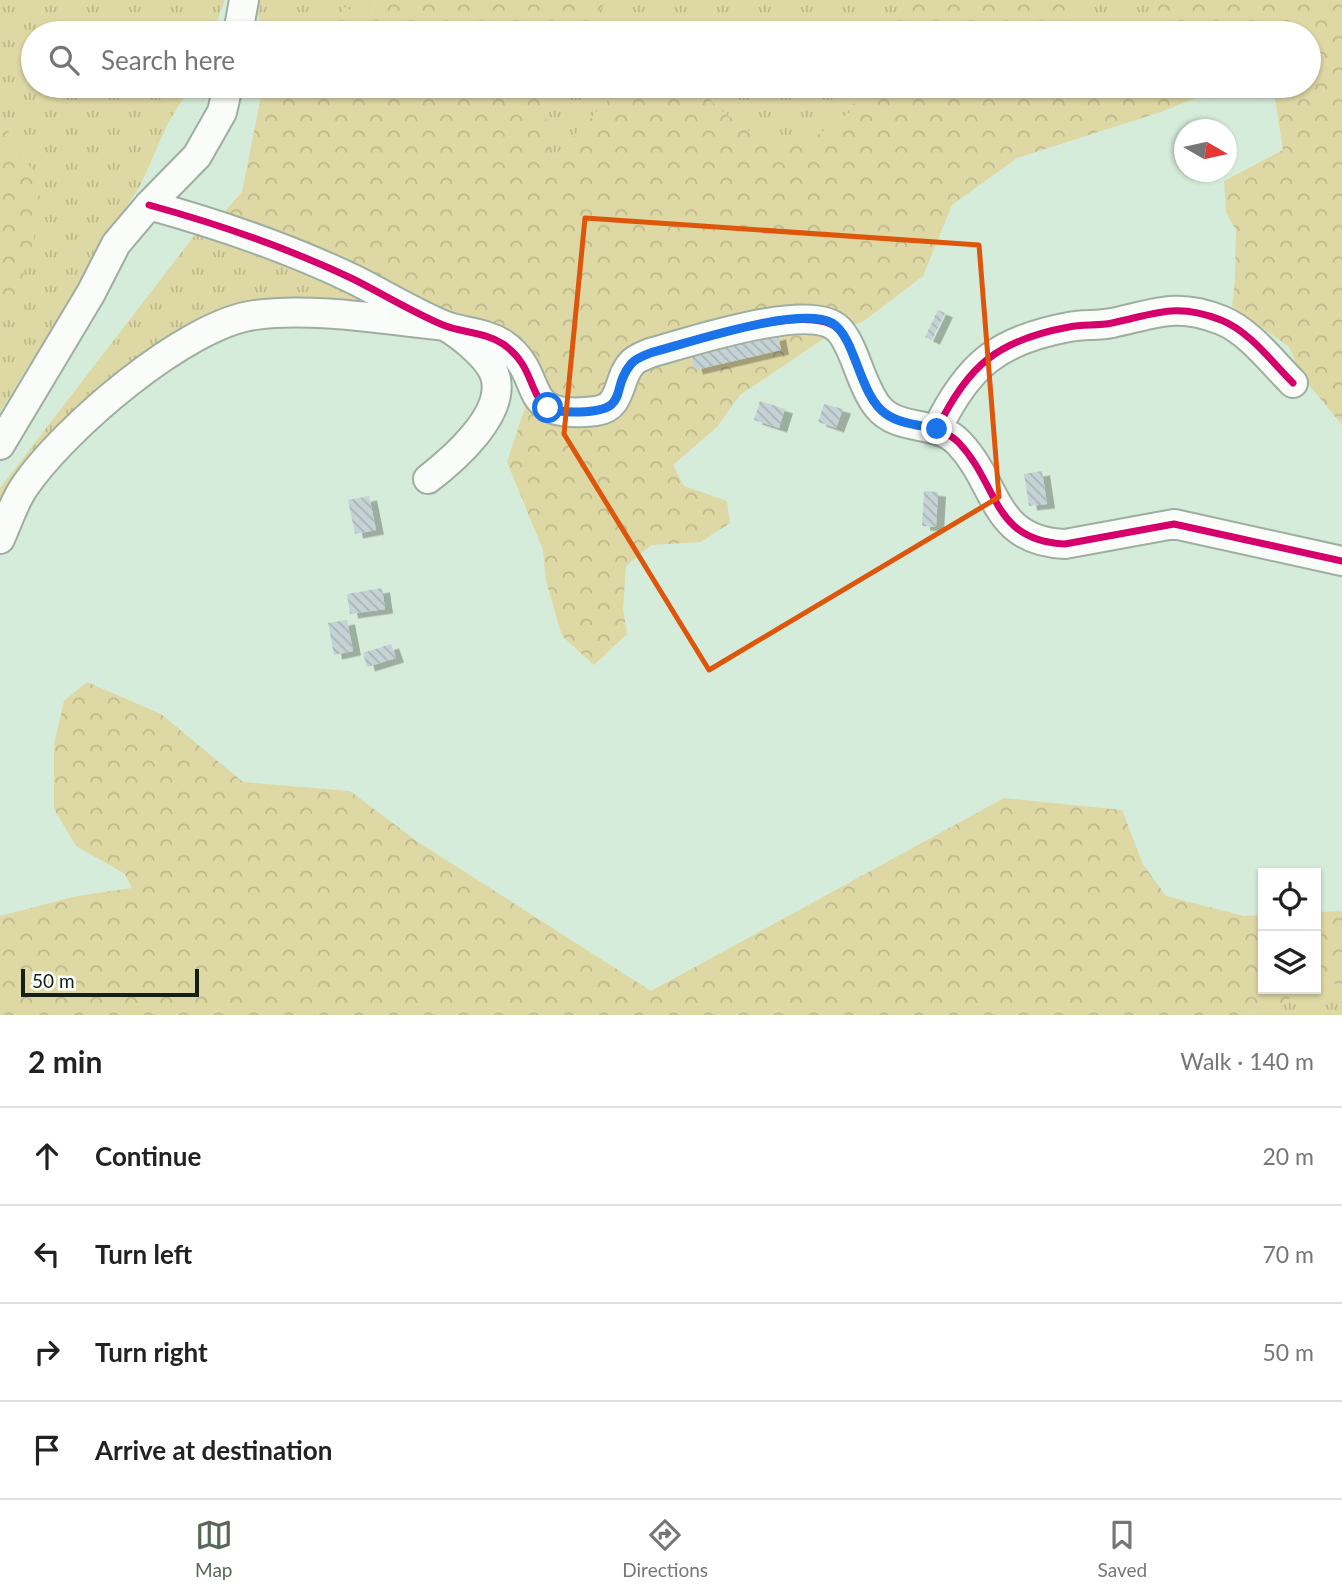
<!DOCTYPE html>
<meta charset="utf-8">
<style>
:root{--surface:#fff;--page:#f2f2f2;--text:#222;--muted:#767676;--line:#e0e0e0;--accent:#57685a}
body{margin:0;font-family:Lato,sans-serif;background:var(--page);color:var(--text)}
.controls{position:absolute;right:21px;bottom:21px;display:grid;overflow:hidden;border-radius:0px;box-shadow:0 2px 5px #0004}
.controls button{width:63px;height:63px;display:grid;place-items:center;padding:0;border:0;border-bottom:2px solid var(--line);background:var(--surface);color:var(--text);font:35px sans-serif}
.compass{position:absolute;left:1174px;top:119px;width:63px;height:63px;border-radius:50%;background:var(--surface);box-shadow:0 2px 5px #0004;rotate:99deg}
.scale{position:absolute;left:21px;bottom:18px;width:178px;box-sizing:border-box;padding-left:7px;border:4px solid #132115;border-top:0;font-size:19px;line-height:24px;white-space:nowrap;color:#132115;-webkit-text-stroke:5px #fff;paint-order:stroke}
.stop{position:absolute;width:21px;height:21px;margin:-16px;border:5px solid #1a73e8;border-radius:50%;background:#fff}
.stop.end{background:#1a73e8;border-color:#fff;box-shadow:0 2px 7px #0008}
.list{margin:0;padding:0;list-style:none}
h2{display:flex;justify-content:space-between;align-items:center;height:91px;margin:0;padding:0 28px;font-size:30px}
h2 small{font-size:23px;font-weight:400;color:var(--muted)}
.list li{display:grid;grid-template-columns:46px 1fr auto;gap:21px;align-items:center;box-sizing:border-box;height:98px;padding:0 28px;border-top:2px solid var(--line)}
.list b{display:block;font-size:26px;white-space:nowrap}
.list em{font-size:23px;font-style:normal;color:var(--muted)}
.icon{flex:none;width:38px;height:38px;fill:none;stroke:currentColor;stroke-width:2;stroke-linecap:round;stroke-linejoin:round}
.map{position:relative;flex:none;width:1342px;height:1015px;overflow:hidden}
.search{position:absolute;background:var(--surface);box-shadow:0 2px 5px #0004;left:21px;right:21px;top:21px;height:77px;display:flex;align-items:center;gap:18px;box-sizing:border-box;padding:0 24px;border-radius:38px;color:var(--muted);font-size:26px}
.sheet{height:483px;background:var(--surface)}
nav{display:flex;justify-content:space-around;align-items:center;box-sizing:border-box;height:98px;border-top:2px solid var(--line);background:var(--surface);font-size:19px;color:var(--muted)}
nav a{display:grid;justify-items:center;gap:4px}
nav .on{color:var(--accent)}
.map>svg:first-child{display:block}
.grass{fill:url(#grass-tufts)}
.forest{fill:url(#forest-crowns)}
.building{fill:url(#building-back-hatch);filter:url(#shadow)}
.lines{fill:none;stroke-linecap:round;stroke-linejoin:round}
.minor-casing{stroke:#9eaea1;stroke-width:32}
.minor{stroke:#f9fcf9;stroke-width:28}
.cycleway-casing{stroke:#fff;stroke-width:11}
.cycleway{stroke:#d6006c;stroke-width:7}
.route{stroke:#1a73e8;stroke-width:9}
.marked{fill:none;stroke:#dd560c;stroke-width:5;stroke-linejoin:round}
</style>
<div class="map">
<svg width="1342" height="1015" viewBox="0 0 1342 1015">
<defs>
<pattern id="grass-tufts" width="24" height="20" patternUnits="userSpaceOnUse" patternTransform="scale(1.75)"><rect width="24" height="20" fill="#ded8a4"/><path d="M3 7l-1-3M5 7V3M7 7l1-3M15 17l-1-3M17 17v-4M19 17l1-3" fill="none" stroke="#beb98c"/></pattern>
<pattern id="forest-crowns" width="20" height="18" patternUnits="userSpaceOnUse" patternTransform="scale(1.75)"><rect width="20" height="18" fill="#ded8a4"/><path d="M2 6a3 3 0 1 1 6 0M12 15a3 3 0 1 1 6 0" fill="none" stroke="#beb98c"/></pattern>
<pattern id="building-back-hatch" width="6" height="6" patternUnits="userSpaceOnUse" patternTransform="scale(1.75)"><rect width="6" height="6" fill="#c5d3d6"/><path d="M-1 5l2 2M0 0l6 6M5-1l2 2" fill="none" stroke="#a8b5b7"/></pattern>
<filter id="shadow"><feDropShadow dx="8" dy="4.5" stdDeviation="0" flood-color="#0004"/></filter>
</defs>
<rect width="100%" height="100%" fill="#d6ecda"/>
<path class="grass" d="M0,0H225L212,33H33V86H191L168,123L141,184L0,412V332L14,301L41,186L0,117Z
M259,0H376L370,19L344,8L330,33H263L257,11Z
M606,0H903L904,4L888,33H587Z
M1069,0H1157L1153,31L1152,33H1066Z
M561,86H621L550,161L546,115Z
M698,86H862L849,113L821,133L775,150L719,109Z
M201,227L426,303L379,306L265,304L112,390L0,527V488Z
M1316,980L1342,985V1015H1241L1280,1008L1299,989H1316Z"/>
<path class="forest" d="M376,0H606L587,33H330L344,7L370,19Z
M903,0H1069V3L1065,33H888L904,4Z
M1157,0H1342V425L1301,375L1289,347L1232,306L1235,279L1236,230L1226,213L1224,181L1283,150L1273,86H1309V33H1152Z
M263,86H561L546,115L551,160L621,86H698L719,109L775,150L821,133L849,113L862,86H1226L1161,112L1017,158L952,205L923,276L864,321L829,335L740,395L717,427L673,465L684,486L727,501L730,523L701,542L651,545L626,566L623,609L627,634L594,665L562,636L546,581L543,550L507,462L525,408L500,344L201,227L224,212L242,192Z
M0,117L41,186L33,246L14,301L0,332Z
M87,682L161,714L243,782L350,791L418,842L651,991L1004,798L1122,810L1143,864L1166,896L1244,916L1263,915V989H1299L1280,1008L1241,1015H0V916L77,896L132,888L125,874L76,846L54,809V744L64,701Z
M1342,911V985L1316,980V912Z"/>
<path class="building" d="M938,310L945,313L932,340L925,337Z
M778,335L781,350L695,370L691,356Z
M760,401L785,409L779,428L754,420Z
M824,404L843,409L836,428L818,422Z
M1042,471L1047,504L1029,506L1024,474Z
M924,491L938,492L936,527L922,526Z
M369,496L376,530L355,534L348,500Z
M382,588L385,609L350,614L347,594Z
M347,620L353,651L334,655L328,623Z
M391,644L396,658L367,667L363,653Z"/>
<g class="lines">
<defs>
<path id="minor" d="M238,33L244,0
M149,205C218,224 288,248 353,279C383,294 412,312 443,325C463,333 485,332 503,344C549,376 514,421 596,411C623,408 617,378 632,363C636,358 644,356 650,353C688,343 814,299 840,331C855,348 861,386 878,407C898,432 938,420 959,443C999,485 992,541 1065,544L1174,524L1342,561
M937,429C968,365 998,340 1069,327C1083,324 1098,326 1112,323C1155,314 1176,302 1221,320C1249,331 1272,362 1293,383
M0,445L91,293L116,244L149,205L197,156L222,112L228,86
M0,539C8,522 14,501 25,486C64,429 185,324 255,315C313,307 386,320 445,326C462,336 493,360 496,380C503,416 454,459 428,479"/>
</defs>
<use href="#minor" class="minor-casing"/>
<use href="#minor" class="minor"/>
<defs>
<path id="cycleway" d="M149,205C218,224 288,248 353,279C383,294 412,312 443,325C463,333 485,332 503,344C549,376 514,421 596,411C623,408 617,378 632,363C636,358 644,356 650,353C688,343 814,299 840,331C855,348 861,386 878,407C898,432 938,420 959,443C999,485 992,541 1065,544L1174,524L1342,561
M937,429C968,365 998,340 1069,327C1083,324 1098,326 1112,323C1155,314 1176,302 1221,320C1249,331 1272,362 1293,383"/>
</defs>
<use href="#cycleway" class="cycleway-casing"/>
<use href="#cycleway" class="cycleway"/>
</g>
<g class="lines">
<path class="route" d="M548,408C559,412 568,412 580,412C632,410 609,390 631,364C636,358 644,356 650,353C688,343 800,305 832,323C856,337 859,396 886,414C900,424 921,425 937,429"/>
</g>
<path class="marked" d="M585,218L979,245L999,497L709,670L564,434Z"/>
</svg>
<div class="controls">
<button><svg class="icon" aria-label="locate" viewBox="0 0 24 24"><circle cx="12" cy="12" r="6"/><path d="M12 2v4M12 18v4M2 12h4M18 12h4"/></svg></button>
<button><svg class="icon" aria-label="layers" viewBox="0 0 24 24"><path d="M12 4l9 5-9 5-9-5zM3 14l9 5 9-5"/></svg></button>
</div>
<svg class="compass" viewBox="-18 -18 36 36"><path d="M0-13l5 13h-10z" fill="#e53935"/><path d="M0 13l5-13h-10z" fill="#767676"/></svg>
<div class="scale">50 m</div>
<div class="stop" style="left:548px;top:408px"></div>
<div class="stop end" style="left:937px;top:429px"></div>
<div class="search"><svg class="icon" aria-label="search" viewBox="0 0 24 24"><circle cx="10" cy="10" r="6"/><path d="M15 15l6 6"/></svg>Search here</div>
</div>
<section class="sheet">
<h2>2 min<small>Walk · 140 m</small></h2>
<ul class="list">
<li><svg class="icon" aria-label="ahead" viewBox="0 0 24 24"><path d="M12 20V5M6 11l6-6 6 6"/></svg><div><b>Continue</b></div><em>20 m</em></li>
<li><svg class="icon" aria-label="left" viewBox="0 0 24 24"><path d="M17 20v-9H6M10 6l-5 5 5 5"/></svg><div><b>Turn left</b></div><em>70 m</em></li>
<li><svg class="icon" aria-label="right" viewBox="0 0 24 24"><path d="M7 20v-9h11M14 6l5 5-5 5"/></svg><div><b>Turn right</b></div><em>50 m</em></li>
<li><svg class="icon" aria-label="arrive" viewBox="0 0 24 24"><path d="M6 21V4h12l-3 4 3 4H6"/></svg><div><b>Arrive at destination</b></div></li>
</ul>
</section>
<nav>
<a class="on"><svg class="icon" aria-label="map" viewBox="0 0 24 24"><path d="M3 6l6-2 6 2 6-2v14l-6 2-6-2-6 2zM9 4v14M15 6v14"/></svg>Map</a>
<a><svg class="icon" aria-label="directions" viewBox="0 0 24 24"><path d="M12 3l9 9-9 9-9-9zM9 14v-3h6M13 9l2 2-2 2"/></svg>Directions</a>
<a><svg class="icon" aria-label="saved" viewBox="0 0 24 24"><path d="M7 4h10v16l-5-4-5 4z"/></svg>Saved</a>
</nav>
